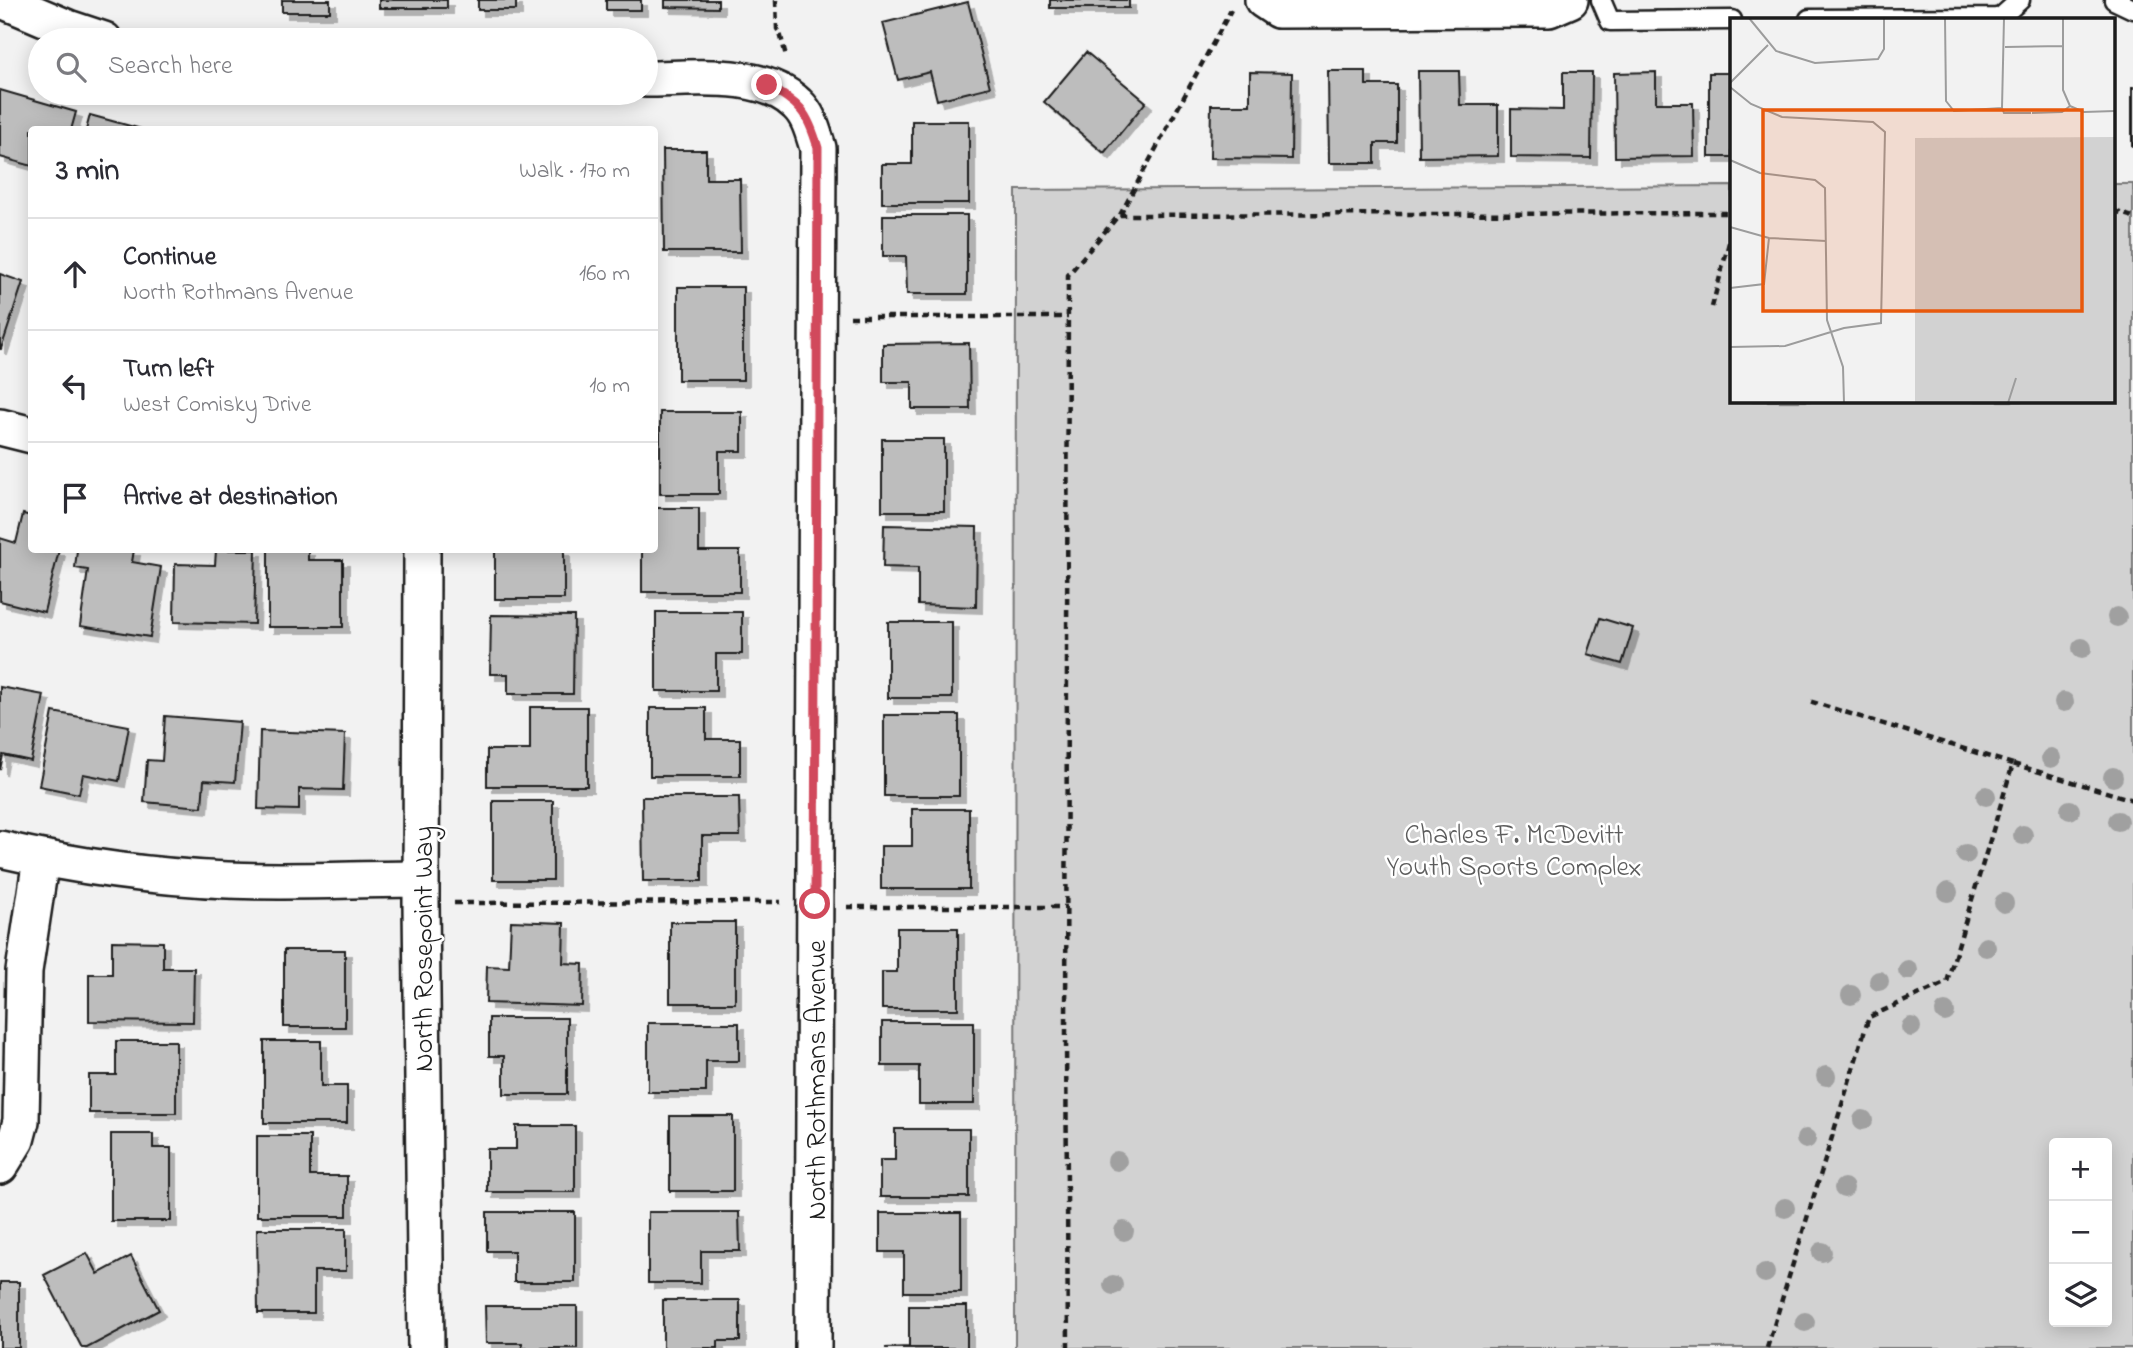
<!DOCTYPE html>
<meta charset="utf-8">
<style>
:root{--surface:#fff;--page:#f2f2f3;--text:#2b2b33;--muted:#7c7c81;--line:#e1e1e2}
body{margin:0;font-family:"Indie Flower",sans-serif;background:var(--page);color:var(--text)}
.controls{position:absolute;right:21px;bottom:21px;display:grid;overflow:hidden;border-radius:7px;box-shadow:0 4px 18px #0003}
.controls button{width:63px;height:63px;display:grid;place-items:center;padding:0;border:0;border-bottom:2px solid var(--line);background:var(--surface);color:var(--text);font:35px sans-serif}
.stop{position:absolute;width:21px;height:21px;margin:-16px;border:5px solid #d1495b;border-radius:50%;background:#fff}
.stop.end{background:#d1495b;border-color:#fff;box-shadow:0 2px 7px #0008}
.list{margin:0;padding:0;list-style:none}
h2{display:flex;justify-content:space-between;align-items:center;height:91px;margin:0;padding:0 28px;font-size:30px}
h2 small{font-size:23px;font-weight:400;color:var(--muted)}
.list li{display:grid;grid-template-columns:46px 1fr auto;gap:21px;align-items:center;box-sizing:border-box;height:112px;padding:0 28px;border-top:2px solid var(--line)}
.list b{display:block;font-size:26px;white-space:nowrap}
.list p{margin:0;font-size:23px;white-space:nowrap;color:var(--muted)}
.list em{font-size:23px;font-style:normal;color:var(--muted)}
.icon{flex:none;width:38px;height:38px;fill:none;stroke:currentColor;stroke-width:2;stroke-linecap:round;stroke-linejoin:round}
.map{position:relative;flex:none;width:2133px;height:1348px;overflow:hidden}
.search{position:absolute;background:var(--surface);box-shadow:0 4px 18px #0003;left:28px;top:28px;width:630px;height:77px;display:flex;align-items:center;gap:18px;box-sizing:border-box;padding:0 24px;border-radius:38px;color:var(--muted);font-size:26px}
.panel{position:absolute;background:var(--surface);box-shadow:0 4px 18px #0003;left:28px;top:126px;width:630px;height:427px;border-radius:7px}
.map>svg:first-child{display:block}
.green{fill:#d2d2d2;stroke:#777;stroke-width:2;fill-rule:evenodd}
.building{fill:#bdbdbd;stroke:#1c1c1c;stroke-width:2;filter:url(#shadow)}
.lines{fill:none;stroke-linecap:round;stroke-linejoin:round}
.service-casing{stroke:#1c1c1c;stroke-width:23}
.minor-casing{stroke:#1c1c1c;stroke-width:40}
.path{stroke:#1c1c1c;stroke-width:4.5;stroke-dasharray:7 5;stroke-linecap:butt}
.service{stroke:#fff;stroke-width:18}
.minor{stroke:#fff;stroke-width:35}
.tree{fill:#a0a0a0}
.route{stroke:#d1495b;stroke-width:9}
.labels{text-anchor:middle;stroke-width:5;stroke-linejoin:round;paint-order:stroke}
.park-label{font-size:28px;fill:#5c5c5c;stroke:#fff}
.street-label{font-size:28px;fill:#1c1c1c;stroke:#fff}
.inset-road{fill:none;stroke:#9c9c9c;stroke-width:2}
.view{fill:#e8590c;fill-opacity:0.15;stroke:#e8590c;stroke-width:3.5}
.inset-edge{fill:none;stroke:#1c1c1c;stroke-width:3.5}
</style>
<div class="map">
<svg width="2133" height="1348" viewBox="0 0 2133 1348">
<defs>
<filter id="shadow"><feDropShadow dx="6" dy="6" stdDeviation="0" flood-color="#0004"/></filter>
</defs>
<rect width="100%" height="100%" fill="#f2f2f2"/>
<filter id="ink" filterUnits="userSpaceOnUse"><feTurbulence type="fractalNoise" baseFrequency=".0143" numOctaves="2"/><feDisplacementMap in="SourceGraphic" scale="14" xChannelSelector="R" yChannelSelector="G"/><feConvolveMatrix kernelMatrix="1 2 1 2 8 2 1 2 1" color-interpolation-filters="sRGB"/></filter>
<g filter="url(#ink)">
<path class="green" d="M2114,184H2133V1348H1015L1016,190L1732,186V401H2114ZM2054,1143H2107V1322H2054Z"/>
<path class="building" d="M282,0H330V12H282Z
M379,0H447V8H379Z
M478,0H516V10H478Z
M606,0H641V10H606Z
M665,0H718V8L665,7Z
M1050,0H1129V8H1050Z
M968,2L990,87L937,100L930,72L898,80L883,23Z
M1086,52L1146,102L1104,153L1044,102Z
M1328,71H1366V85H1397V143H1375V163H1329Z
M1418,71H1459L1460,105H1498V156L1419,157Z
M1250,72L1292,73L1291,159L1210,158L1211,105H1250Z
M1563,72H1592L1591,158L1511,157V109L1563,110Z
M1656,72V103H1693L1694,156L1615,157L1614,73Z
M1709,73H1732V157H1709Z
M2132,87H2133V146H2132Z
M0,90L76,112L71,130H32V166L0,157Z
M90,115L145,130H86Z
M912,121H969V203H882V164H912Z
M663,150H706V179H740L741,252H664Z
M883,215H967V294H907L906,256H883Z
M0,274L23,282L1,349H0Z
M678,287H743V380H678Z
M969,343L970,409H912V382H883V344Z
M660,412H742V451H719V494H660Z
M882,439H944V511H882Z
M654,508H699V551H740V592H642V550H654Z
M23,514L32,516V550H59L44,612L0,601V538L16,543Z
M884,525L977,527L976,607L918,605V568L883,567Z
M77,550H134L132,562L161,567L150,637L80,626L88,570L75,568Z
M216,550H256L254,624L174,622L175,564L215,565Z
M268,550H308V560H343V627H268Z
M495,550H564V599H495Z
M656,612H742V654H716V691H656Z
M491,615L574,616L573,694H508V674H490Z
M1600,618L1633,628L1622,664L1588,654Z
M888,622H952V698H888Z
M0,687L44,695L31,761L3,755L0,770Z
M530,707H587V786H487V750H530Z
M650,708H706V739H740V776H650Z
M53,712L129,726L119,781L83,774L79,794L39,786Z
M884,715H959V796H884Z
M165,716L240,722L235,782L204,780L202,807L144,802L147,760L162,761Z
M260,731L345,734L343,790L299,789V810L258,809Z
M642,797H739L740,836H702V881H643Z
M493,801H553V880H493Z
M912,809H969V889H881V846H912Z
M511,921L564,923L563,963L583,964L582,1006L486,1003L487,966L509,967Z
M670,922H735V1003H670Z
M897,928H958V1009H882V972H897Z
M112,941L163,942V968H194L193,1022L89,1021V974H112Z
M284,950H345V1027H284Z
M489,1018H567V1094H504V1056H489Z
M882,1022H974V1104H919V1066H882Z
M648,1023H739V1061H706V1092H648Z
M116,1041H176V1113H89V1075H116Z
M264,1041H321V1086H347V1123H264Z
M670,1116H733V1191H670Z
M516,1126H575V1192H487V1149H516Z
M895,1129H969V1197H880V1160H895Z
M111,1134H153V1148H171V1221H111Z
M257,1136H310V1176H347V1216H257Z
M487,1212H575V1282H514V1251H487Z
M648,1212H739L740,1251H701V1283H648Z
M880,1213H961V1292H904V1252H880Z
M257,1229H346V1271H314V1313H258Z
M87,1253L98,1274L131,1256L159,1310L87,1348H82L44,1275Z
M0,1282H19V1348H0Z
M663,1300H740V1341H718V1348H663Z
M485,1306H577V1348H522V1343H486Z
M909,1306H967V1348H885L909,1347Z"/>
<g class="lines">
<defs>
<path id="service" d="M1601,0L1610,21L1732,20
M2114,0L2133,9
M1809,19L1996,18L2001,17L2020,0"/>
<path id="minor" d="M2,0L68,28L104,40
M1263,0L1278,10L1549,9L1570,0
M646,79C691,79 762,69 797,104C809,115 813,132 818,148L813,1348
M0,427L32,435
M422,550L421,903L426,1348
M0,849C74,866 152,877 228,880C292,883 357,879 421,879
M0,1166L16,1140L21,1121L24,971L41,859"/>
</defs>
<use href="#service" class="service-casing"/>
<use href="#minor" class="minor-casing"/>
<path class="path" d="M776,0L777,29L780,33L786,56
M2114,211L2133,217
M1120,215L1231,10
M1712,307L1732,231
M850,317H1068
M2013,764L2133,800
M454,903L781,902
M847,907H1067
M1068,1348L1066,1037L1068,275L1119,215L1732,213
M1767,1348L1869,1017L1947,982L2013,764L1809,701"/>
<use href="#service" class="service"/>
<use href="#minor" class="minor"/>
</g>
<g class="tree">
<circle cx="2117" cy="617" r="10"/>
<circle cx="2082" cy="648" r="10"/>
<circle cx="2064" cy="702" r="10"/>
<circle cx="2051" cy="758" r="10"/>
<circle cx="2113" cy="777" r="10"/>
<circle cx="1986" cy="796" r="10"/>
<circle cx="2070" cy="810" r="10"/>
<circle cx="2118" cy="821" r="10"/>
<circle cx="2023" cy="835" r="10"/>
<circle cx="1966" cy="854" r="10"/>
<circle cx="1948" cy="892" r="10"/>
<circle cx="2004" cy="903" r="10"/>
<circle cx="1986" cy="947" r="10"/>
<circle cx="1908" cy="970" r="10"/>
<circle cx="1879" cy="981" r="10"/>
<circle cx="1851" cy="995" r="10"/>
<circle cx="1945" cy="1012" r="10"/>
<circle cx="1911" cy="1027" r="10"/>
<circle cx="1826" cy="1076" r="10"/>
<circle cx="1863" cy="1120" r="10"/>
<circle cx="1806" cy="1139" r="10"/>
<circle cx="1117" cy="1161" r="10"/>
<circle cx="1844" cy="1188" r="10"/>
<circle cx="1785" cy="1208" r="10"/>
<circle cx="1124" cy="1231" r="10"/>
<circle cx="1822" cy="1252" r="10"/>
<circle cx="1765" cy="1273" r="10"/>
<circle cx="1113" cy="1285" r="10"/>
<circle cx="1805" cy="1322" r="10"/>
</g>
</g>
<g class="lines" filter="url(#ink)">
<path class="route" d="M767,85C800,105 807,110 818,148L815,904"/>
</g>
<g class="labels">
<g class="park-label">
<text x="1514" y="843">Charles F. McDevitt<tspan x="1514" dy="32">Youth Sports Complex</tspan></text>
</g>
<g class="street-label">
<text transform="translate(422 949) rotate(-90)" y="10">North Rosepoint Way</text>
<text transform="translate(815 1080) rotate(-90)" y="10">North Rothmans Avenue</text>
</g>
</g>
<g transform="translate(1730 18)">
<rect width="385" height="385" fill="#f2f2f2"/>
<path d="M385,119V385H185V120Z" fill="#d2d2d2"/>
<path class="inset-road" d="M19,0L46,33L85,45L148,41L154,31V0M215,0L216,83L224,93L272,90L274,0M333,0V72L340,88M275,29L333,28M0,65L38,27M0,69L21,86L52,99L143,104L155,114L151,305L114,310L55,328L0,329M340,88L354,94L385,93M272,90L274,95H301M302,95L332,94L340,88M0,142L30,155L85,162L95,170L97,302L113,349L114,385M0,209L39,220L96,223M0,270L34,266L39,220M278,385L286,360"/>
<path class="view" d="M33,92H352V293H33Z"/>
<rect width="385" height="385" class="inset-edge"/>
</g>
</svg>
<div class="controls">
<button>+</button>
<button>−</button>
<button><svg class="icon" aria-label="layers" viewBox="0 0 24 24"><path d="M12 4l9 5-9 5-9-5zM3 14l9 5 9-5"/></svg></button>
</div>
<div class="stop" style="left:815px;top:904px"></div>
<div class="stop end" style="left:767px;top:85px"></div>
<div class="search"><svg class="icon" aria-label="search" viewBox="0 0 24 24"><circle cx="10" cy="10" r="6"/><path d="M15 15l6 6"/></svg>Search here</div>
<section class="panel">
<h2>3 min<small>Walk · 170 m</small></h2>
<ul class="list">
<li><svg class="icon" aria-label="ahead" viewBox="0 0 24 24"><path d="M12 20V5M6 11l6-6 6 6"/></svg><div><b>Continue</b><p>North Rothmans Avenue</p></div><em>160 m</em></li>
<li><svg class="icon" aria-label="left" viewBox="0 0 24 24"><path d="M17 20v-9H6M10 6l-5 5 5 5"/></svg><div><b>Turn left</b><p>West Comisky Drive</p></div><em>10 m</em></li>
<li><svg class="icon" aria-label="arrive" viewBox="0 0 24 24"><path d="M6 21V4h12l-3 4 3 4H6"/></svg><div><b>Arrive at destination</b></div></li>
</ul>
</section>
</div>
